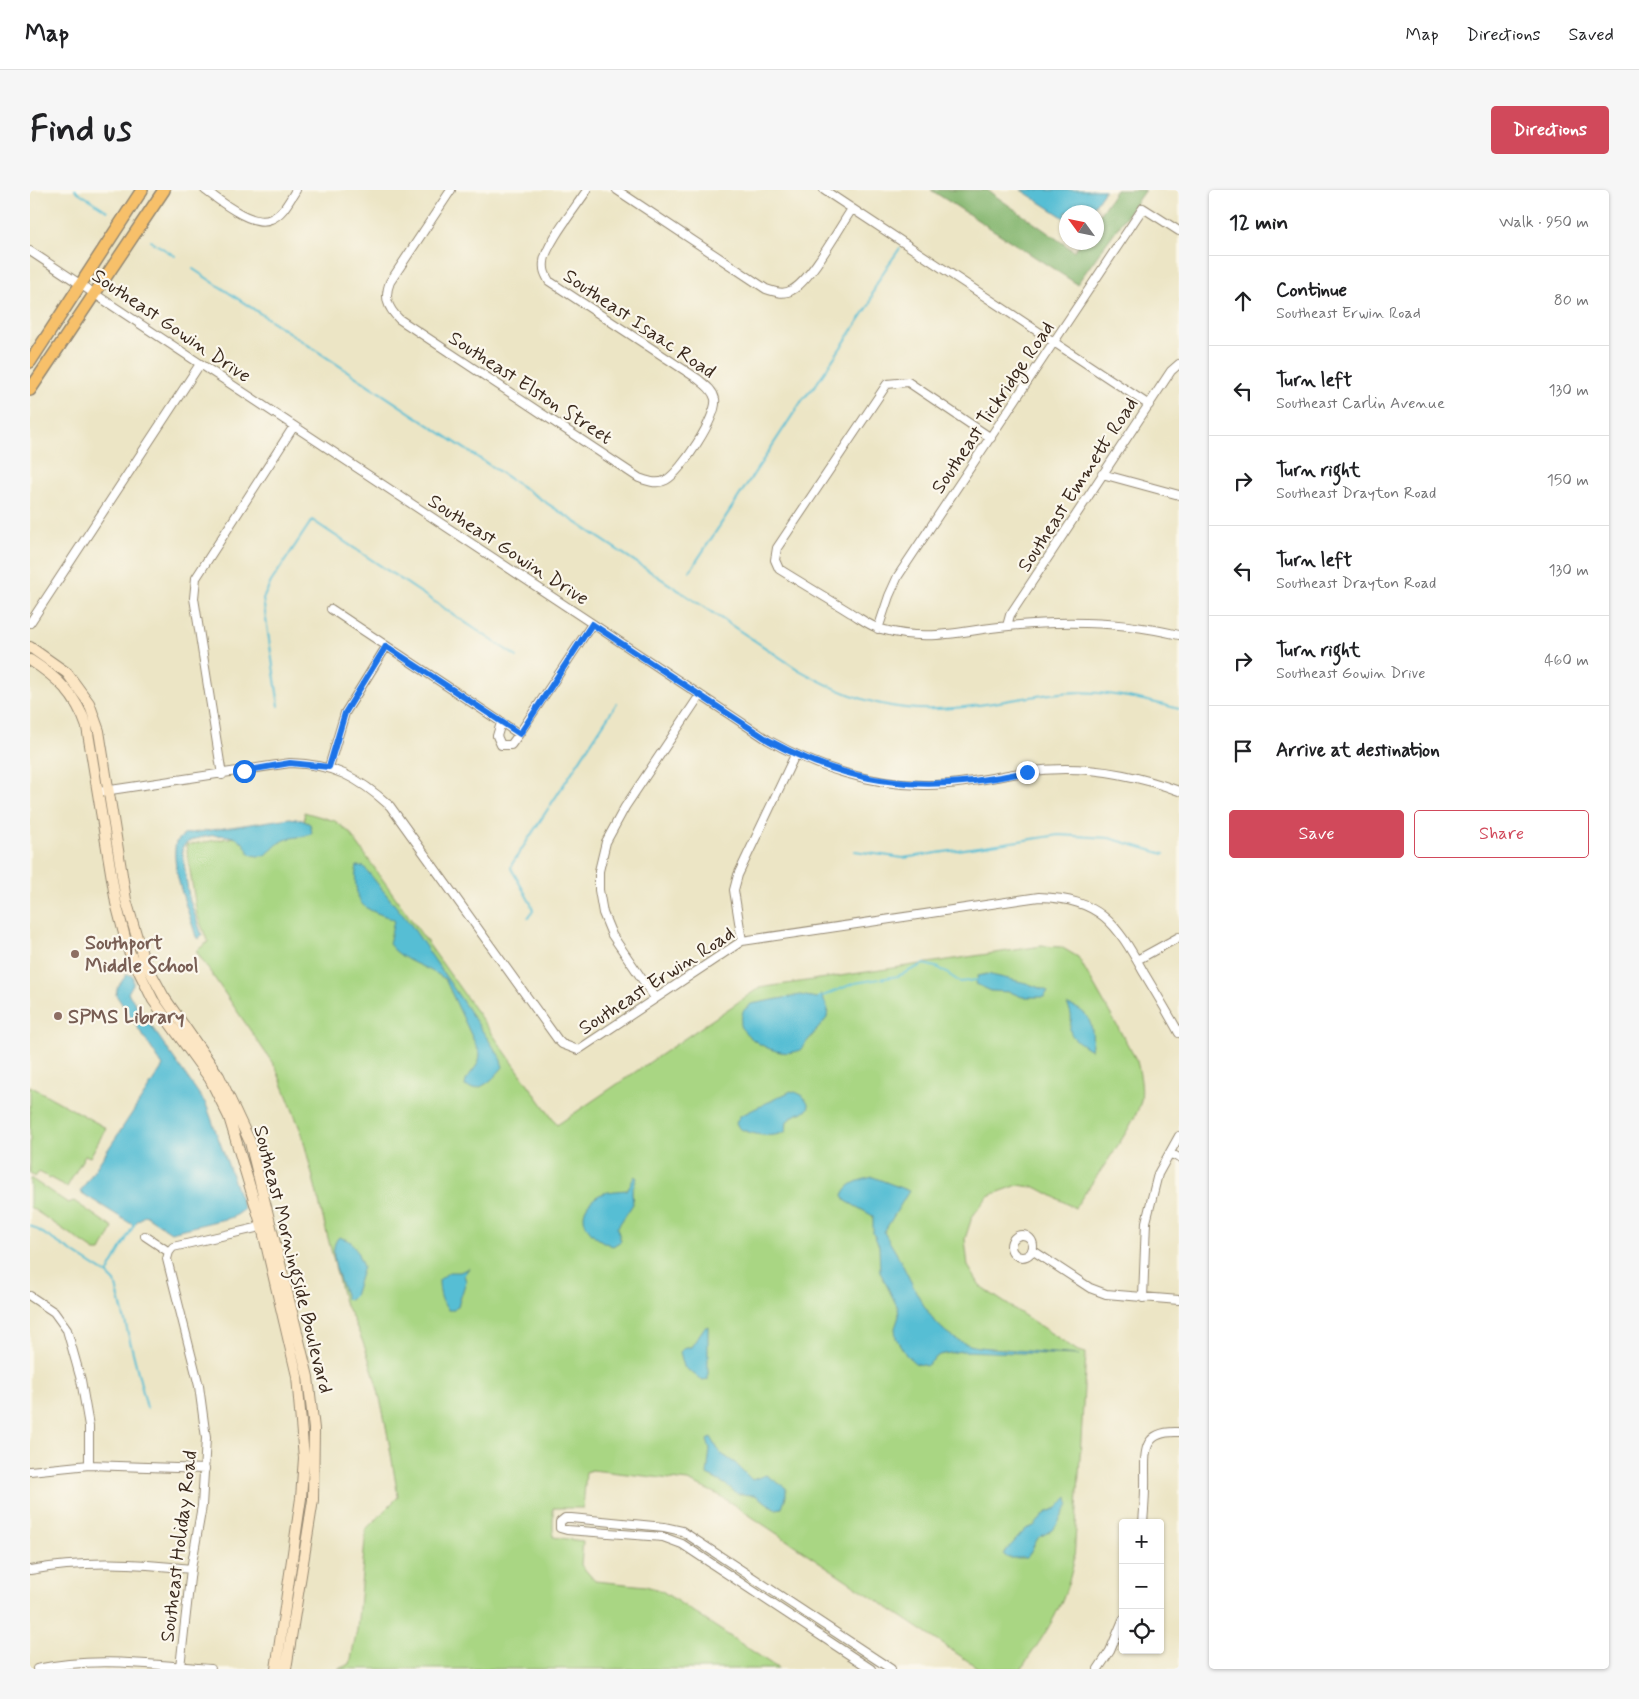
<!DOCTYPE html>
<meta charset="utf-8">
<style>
:root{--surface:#fff;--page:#f6f6f6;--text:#202124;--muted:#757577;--line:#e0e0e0;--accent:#d1495b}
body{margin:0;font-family:Mynerve,sans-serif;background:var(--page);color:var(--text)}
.controls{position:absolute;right:15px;bottom:15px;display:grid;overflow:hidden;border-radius:5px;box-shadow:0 1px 4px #0004}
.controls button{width:45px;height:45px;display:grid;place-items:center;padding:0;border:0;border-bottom:1px solid var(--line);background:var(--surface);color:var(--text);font:25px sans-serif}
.compass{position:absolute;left:1029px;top:15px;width:45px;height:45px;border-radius:50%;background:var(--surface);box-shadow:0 1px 4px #0004;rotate:303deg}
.stop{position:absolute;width:15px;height:15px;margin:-11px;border:4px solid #1a73e8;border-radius:50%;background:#fff}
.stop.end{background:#1a73e8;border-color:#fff;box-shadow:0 1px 5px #0008}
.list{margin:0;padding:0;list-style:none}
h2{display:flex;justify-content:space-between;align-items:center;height:65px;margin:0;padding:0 20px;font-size:21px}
h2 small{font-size:16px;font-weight:400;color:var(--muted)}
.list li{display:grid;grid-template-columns:32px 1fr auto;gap:15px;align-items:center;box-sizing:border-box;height:90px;padding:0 20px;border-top:1px solid var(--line)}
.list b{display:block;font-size:19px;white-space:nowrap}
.list p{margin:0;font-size:16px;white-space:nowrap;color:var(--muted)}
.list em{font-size:16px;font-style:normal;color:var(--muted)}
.actions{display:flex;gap:10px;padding:15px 20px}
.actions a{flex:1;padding:11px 0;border:1px solid var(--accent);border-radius:5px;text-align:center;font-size:18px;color:var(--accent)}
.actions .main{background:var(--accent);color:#fff}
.icon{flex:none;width:28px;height:28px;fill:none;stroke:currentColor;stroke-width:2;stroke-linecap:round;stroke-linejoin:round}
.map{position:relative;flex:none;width:1149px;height:1479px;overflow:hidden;border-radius:5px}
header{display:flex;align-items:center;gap:30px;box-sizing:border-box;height:70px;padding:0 25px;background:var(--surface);border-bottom:1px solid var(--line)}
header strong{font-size:24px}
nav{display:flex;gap:28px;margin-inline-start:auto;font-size:18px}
.intro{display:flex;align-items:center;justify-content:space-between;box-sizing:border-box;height:120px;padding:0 30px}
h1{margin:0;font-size:35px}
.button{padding:12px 22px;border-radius:5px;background:var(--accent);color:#fff;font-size:18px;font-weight:700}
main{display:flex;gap:30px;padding:0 30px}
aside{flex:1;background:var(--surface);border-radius:5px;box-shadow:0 1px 4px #0004}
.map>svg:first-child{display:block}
.green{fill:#a9d683;stroke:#728050}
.forest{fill:#86b771;stroke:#607048}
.water{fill:#57bed4;stroke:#497479}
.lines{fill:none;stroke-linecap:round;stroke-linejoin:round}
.stream{stroke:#57bed4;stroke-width:2}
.street-casing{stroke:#948872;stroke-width:10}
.secondary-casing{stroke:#948872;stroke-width:12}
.primary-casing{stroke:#948872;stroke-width:14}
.street{stroke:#fff;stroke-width:8}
.secondary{stroke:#fce6c4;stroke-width:10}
.primary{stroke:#f7c06b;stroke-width:11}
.route{stroke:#1a73e8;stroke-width:6}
.education-dot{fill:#8d6e63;stroke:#fbf7ec;stroke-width:2}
.labels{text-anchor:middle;stroke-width:4.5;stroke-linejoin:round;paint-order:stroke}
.street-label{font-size:20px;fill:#3b2a1e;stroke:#fbf7ec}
.education-label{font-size:20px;font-weight:bold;fill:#785e54;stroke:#fbf7ec;text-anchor:start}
</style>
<header>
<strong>Map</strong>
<nav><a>Map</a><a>Directions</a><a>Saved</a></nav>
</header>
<div class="intro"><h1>Find us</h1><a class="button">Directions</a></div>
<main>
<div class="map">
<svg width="1149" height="1479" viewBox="0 0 1149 1479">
<rect width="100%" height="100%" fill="#fbf7ec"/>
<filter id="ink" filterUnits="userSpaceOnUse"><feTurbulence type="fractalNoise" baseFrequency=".02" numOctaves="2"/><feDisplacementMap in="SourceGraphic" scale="10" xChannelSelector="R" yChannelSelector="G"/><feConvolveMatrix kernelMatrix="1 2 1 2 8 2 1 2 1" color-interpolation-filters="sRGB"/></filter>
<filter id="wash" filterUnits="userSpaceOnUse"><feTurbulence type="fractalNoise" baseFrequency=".0096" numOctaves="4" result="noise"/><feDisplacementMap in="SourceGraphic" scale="20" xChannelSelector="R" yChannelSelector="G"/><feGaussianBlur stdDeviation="1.12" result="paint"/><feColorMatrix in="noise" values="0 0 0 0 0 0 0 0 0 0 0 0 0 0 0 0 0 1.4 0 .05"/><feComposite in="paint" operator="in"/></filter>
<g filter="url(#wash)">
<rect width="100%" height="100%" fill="#ece5c5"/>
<path class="green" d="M274,622L305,631L319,642L527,935L729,798L1012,756L1031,757L1048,767L1107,871C1110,884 1113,897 1111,910C1107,934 1060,994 1045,1018L1008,998L988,995L958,1006L942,1027L935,1049L938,1076L951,1097L1048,1161L1056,1163L1044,1371C1034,1418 1017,1441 991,1479H950L689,1305L658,1291L562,1280L556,1282L553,1318H523V1347L553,1351L551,1375L565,1391L616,1396L632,1401L749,1479H308L320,1474L327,1440L336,1339L368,1307C357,1240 348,1172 314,1112L272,944L246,878L166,761L178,752L167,725L156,655L275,636Z
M0,896L76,938L60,967L55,965L37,997L9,982L5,987L0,983Z
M0,988L38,1013L44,1011L83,1038L71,1061H65L0,1017Z"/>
<path class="forest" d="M901,0H957L1044,61L1050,53L1066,52L1067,28L1086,0H1115L1047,94Z"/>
<path class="water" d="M991,0H1075L1060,22H1036V29Z
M260,628L272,630L280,634L282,643C273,648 264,646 255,650C241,655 239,672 220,664C217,660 215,654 211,651C200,641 159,645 152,658L159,708L172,745L168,749L166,747C159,721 140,679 146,652L155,644Z
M327,676L334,677L381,735L470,867L473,877C464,888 450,904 435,896C436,882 449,881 450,864L415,789C397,776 372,772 359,754L364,730C355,725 343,723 335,717C325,710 324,687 327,676Z
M97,784L103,786V794L98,803L176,914L214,1019L203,1027L141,1042L115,1025L103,1035L50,1002L133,876L86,805L87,798Z
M957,784L996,793L1018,801L1014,807H992L980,802L961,801L946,794L948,786Z
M791,804L798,819L797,828L770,860C751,869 721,853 710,836L713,821L721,814L770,805L787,808Z
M1037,815C1061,820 1065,838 1061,860C1023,838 1051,837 1037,815Z
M761,901C770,903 777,907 779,917L776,921L765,925L757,931L756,941C744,949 722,945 709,938L706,933L710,926Z
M605,986L607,988L602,1001L603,1014L587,1038L591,1051L583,1056C561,1049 540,1026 566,1007C574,1001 587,1001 597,1000Z
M843,987L879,1001L854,1042C860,1054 868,1064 873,1076C891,1111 906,1149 948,1157L1049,1165L931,1161L909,1165L896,1176L885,1173L876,1165L866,1148L865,1138L869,1126L868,1118L850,1082L849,1056L843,1043V1026L816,1011L813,1005C818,992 831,990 843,987Z
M309,1047L320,1051L326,1059L333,1077L324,1106L320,1110L316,1109C312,1092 295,1061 309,1047Z
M439,1078L434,1085L436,1091L428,1116L424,1120H418C411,1112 409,1100 409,1090L419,1082H430Z
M678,1136V1190L673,1191L654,1177L650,1162L655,1157H661L674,1138Z
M681,1247L690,1263L705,1273L722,1290L736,1285L756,1298V1306L752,1318L746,1319L725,1305L708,1304L695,1294L677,1285L680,1259L677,1250Z
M1038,1307L1039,1314L1028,1333L1022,1340L1008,1348L997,1368H978L973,1364L996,1339L1004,1336L1016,1323L1027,1318Z"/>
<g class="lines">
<path class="stream" d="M45,0L77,21
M121,51L145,66
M163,79L769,480C803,499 836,514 875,518C927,524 979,508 1030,503C1071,500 1110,508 1149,519
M660,381L773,209L785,196L840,114C843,93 858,76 870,58
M249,516L233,409L241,392L282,330L487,467
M825,661L873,668L1029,645L1079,648L1134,664
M498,728L503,721L501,714L481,678L482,674L587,513
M793,806L825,793L868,786L894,774L909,778L930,792L947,790
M0,1035L77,1084L85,1092L117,1218
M77,1084L105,1033"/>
</g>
</g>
<g filter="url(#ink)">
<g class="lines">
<defs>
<path id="street" d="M175,0C189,10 223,38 241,29C253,24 259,11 266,0
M421,0L360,92C354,107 357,117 369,129L609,288C618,291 627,295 636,290C651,282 688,226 685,209C683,200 675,195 668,189L519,91C515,84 513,80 514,72C515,55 547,16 557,0
M587,0L736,99C745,102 754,105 762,100C781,90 809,38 822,19
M794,0L1119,215
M0,61L738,550C786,577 842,596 897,595C931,595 963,587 996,582C1048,574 1100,583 1149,601
M961,248L878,192L857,194L747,358L745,370L749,379C773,394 797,408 821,423C830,428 841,437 851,439C900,453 931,440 979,436C1036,430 1092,431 1149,445
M1072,284L1149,305
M301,419L489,544L562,434
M0,433L170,174
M977,436L980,425L1141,181L1149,174
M848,439L859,406L868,386L1113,18L1149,41
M471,533L467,546L471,555H481L489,544
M299,577L315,523L356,457
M192,585L164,408L166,388L264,236
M74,601L260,573C303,574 328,587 360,616L528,850L532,854L548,860L712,751L1009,707C1071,709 1086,733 1114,783C1126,803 1138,823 1149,843
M712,751L704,700L708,685L765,565
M1107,770L1149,747
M625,808L582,745L573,723L569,700V681L576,652L595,617L670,505
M1140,963L1149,968
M981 1056a11 11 0 1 1 22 0a11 11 0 1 1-22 0Z
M115,1046L139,1062
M1002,1060L1060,1098L1076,1104L1149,1110
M139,1062L137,1069L169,1196L176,1248L172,1316L161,1379L150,1477
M139,1062L143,1057L235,1036
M0,1106L24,1122L37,1140L51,1190L59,1236V1275
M1113,1108L1116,1032L1128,984L1149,946
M0,1281L59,1275L175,1279
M1113,1333C1114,1321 1115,1309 1115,1297C1116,1267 1108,1240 1149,1242
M0,1380C53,1370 107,1373 161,1379
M7,1479C65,1466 123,1475 181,1479
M841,1479L652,1354L633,1347L537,1340L530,1338V1332L535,1328H541L634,1337L652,1341L861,1479
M1068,1479L1080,1461L1093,1430"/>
<path id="secondary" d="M0,457L37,483L59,513L69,541L96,710L113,768L134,807L189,886L220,952L278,1187L284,1239L283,1310L256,1479
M0,470C28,488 46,505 57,537L86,713L98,759L123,810L180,889L199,927L232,1037L267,1186L274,1268L271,1308L246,1479"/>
<path id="primary" d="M0,172L112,0
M0,200L134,0"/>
</defs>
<use href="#street" class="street-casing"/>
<use href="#secondary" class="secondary-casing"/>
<use href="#primary" class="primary-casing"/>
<use href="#street" class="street"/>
<use href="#secondary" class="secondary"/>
<use href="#primary" class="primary"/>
</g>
</g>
<g class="lines" filter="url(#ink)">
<path class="route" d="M214,581L260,573L299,577L315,523L356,456L490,544L562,434L738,550C825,598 901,603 997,582"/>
</g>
<g class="education-dot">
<circle cx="45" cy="764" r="5"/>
<circle cx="28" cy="826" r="5"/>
</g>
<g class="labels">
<g class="street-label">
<text transform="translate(610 133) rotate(34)" y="7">Southeast Isaac Road</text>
<text transform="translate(142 135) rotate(34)" y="7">Southeast Gowin Drive</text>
<text transform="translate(501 197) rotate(33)" y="7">Southeast Elston Street</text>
<text transform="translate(962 217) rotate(-56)" y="7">Southeast Tickridge Road</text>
<text transform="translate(1047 294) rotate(-57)" y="7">Southeast Emmett Road</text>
<text transform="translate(479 359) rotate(33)" y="7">Southeast Gowin Drive</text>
<text transform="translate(626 790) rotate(-33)" y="7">Southeast Erwin Road</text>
<text transform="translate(264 1069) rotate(76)" y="7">Southeast Morningside Boulevard</text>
<text transform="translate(148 1356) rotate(-83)" y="7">Southeast Holiday Road</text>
</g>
<g class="education-label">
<text x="55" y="759">Southport<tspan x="55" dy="23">Middle School</tspan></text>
<text x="38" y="833">SPMS Library</text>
</g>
</g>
</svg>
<div class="controls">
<button>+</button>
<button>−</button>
<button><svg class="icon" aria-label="locate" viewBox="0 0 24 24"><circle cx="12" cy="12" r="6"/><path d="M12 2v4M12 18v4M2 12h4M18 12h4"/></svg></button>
</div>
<svg class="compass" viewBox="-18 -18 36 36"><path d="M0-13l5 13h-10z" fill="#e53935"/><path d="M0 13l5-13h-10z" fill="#757577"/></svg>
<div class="stop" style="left:214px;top:581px"></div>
<div class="stop end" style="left:997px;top:582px"></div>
</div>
<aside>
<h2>12 min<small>Walk · 950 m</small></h2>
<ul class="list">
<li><svg class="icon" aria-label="ahead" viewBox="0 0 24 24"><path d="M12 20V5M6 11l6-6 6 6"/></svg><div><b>Continue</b><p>Southeast Erwin Road</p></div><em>80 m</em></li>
<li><svg class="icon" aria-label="left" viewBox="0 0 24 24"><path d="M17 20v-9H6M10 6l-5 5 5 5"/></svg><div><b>Turn left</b><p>Southeast Carlin Avenue</p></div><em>130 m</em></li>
<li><svg class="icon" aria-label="right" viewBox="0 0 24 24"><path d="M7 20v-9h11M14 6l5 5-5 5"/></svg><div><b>Turn right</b><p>Southeast Drayton Road</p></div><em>150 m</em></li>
<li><svg class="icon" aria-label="left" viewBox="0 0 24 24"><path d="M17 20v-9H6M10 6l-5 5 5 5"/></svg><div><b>Turn left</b><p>Southeast Drayton Road</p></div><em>130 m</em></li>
<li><svg class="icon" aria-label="right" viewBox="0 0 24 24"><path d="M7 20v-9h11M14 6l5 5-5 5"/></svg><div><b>Turn right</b><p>Southeast Gowin Drive</p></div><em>460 m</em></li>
<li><svg class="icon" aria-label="arrive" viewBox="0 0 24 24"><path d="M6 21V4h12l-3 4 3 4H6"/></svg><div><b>Arrive at destination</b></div></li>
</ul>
<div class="actions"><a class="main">Save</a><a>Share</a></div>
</aside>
</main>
